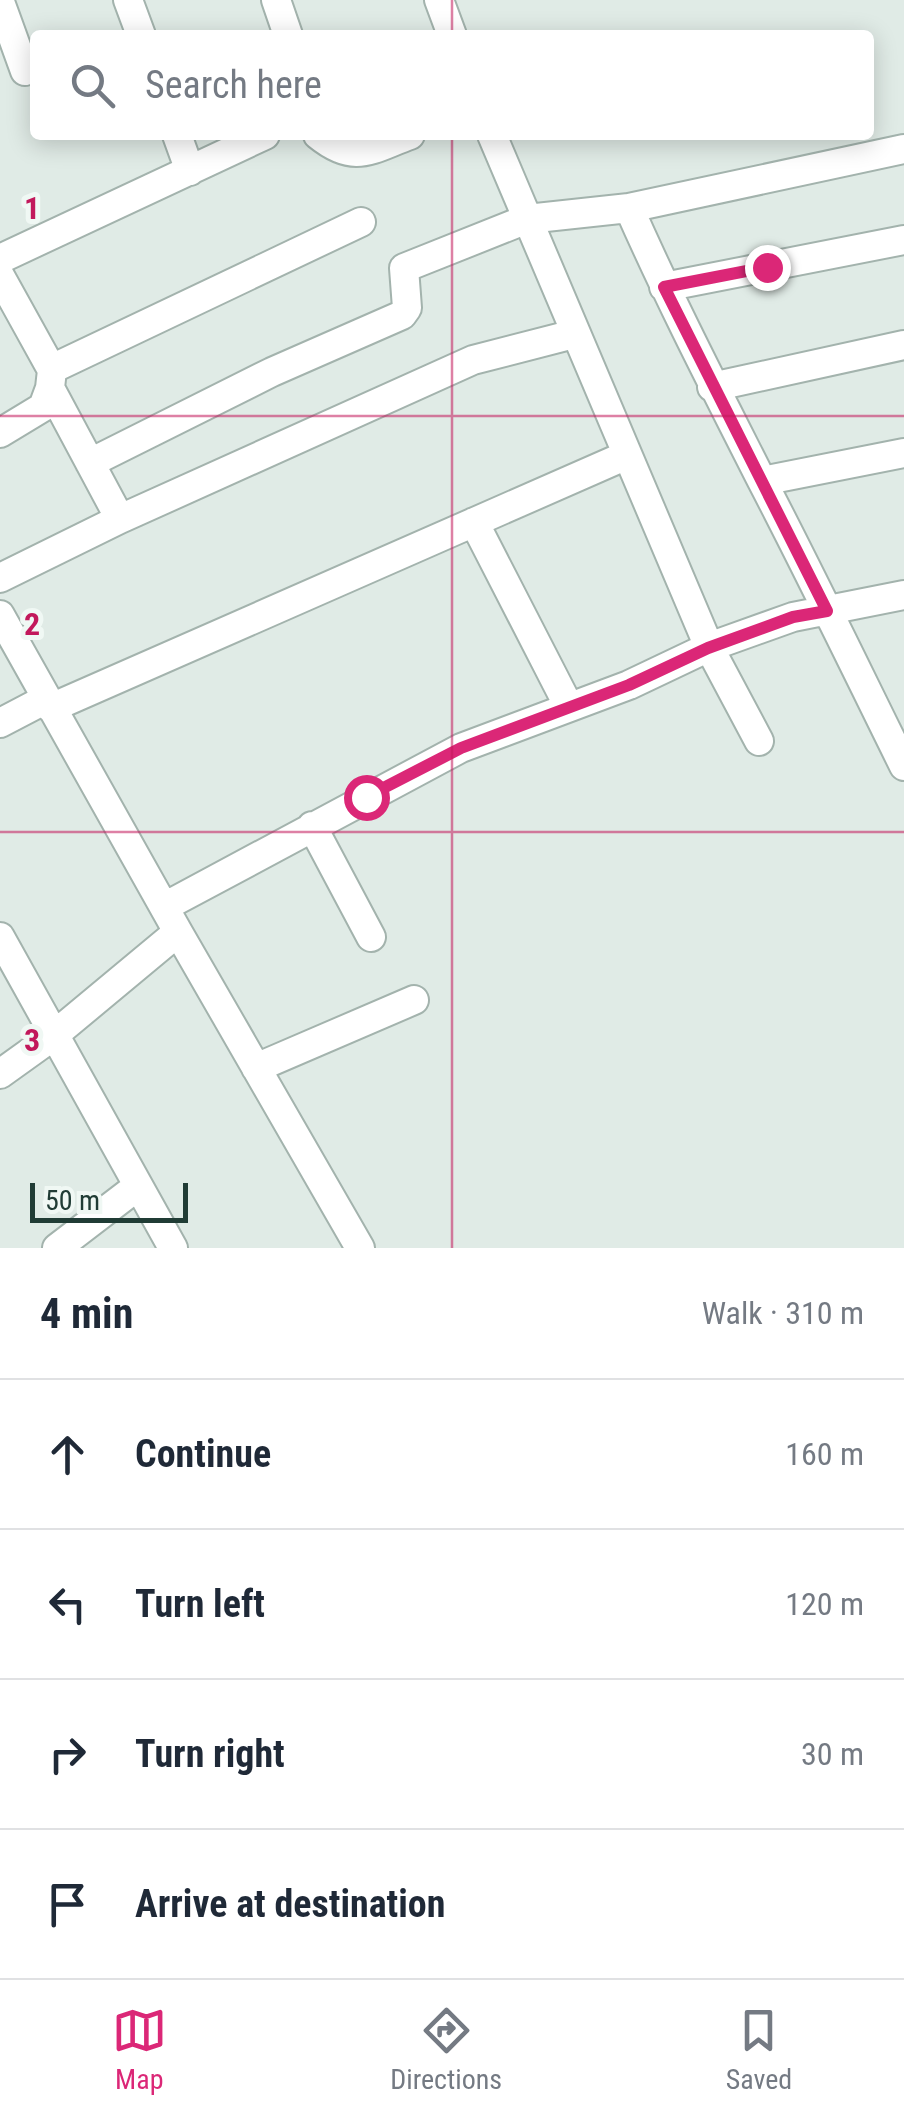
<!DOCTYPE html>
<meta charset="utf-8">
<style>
:root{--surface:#fff;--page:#f6f6f7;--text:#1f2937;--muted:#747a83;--line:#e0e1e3;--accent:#db2777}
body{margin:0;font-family:"Roboto Condensed",sans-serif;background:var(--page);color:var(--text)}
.scale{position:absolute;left:30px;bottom:25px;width:158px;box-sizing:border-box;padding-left:10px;border:5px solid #203c35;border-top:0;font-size:28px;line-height:35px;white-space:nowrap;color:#203c35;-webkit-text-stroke:8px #f0f8f4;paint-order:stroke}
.stop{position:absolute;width:30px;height:30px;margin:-22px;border:8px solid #db2777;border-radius:50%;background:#fff}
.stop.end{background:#db2777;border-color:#fff;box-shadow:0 2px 10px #0008}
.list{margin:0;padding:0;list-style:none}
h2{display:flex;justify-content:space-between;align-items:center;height:130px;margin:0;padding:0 40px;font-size:42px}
h2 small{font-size:32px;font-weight:400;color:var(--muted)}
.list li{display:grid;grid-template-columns:65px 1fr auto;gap:30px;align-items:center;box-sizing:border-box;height:150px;padding:0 40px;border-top:2px solid var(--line)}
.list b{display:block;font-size:38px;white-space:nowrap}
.list em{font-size:32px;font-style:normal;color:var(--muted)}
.icon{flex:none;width:55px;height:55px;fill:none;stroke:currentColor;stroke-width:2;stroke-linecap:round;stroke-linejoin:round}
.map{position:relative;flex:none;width:904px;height:1248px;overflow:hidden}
.search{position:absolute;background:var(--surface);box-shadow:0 5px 25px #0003;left:30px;right:30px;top:30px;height:110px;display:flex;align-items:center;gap:25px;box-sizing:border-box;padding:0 35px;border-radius:10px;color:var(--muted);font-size:38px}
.sheet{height:730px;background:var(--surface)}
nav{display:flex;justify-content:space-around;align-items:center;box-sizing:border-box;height:140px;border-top:2px solid var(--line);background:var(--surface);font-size:28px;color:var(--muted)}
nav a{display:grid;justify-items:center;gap:5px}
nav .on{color:var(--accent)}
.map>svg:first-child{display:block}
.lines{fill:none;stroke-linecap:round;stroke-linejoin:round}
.minor-casing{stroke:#a3b3ad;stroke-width:32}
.minor{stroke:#fff;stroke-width:28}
.route{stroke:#db2777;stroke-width:12}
.grid{fill:none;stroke:#c2185b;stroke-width:2.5;stroke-opacity:0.55}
.grid-label{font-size:32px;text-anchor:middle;font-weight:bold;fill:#c2185b;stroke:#f0f8f4;stroke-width:10;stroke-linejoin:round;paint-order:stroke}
</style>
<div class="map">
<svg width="904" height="1248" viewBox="0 0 904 1248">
<rect width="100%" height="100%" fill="#e0ebe6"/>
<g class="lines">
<defs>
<path id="minor" d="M128,0L141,35
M276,0L288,35
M439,0L452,35
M0,2L25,71
M177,135L190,171
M318,135C355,165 371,149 410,135
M492,135L709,647L759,741
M629,208C670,301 716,390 762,481C811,575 857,671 904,766
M0,259L265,135
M0,276L52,370
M664,287L904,240
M712,387L904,345
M50,388L120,519
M0,433L43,407L50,388L52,370L58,366L361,222
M90,463L272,372L402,315L407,308L404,268L527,219L629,208L904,149
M762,481L904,453
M474,522L569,707
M0,578L120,519L473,360L574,334
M0,615L178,932L360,1248
M51,708L627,455
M0,723L46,699
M312,826L371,937
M164,907L461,748L629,685L709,647L793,617L904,595
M0,937L173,1248
M256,1068L414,1000
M0,1074L53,1036L178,932
M57,1248L138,1186"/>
</defs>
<use href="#minor" class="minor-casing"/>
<use href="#minor" class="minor"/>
</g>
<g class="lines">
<path class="route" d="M366,797L461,748L629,685L708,648L793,617L827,611L664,287L767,267"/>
</g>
<path class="grid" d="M452,0V35M452,135V1248M0,416H904M0,832H904"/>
<g class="grid-label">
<text x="32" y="219">1</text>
<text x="32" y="635">2</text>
<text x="32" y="1051">3</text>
</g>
</svg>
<div class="scale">50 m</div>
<div class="stop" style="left:366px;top:797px"></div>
<div class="stop end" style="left:767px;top:267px"></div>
<div class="search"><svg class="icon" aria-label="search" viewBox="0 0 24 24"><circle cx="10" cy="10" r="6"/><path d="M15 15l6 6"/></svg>Search here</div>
</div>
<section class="sheet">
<h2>4 min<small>Walk · 310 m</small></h2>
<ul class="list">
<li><svg class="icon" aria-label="ahead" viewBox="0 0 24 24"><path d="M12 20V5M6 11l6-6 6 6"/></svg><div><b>Continue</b></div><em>160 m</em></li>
<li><svg class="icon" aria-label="left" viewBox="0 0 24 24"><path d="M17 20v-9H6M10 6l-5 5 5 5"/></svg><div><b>Turn left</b></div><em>120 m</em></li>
<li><svg class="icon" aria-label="right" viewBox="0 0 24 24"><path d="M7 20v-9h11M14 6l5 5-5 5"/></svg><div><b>Turn right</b></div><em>30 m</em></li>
<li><svg class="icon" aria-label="arrive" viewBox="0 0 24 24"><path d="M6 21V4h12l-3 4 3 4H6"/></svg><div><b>Arrive at destination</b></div></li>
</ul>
</section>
<nav>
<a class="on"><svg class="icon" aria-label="map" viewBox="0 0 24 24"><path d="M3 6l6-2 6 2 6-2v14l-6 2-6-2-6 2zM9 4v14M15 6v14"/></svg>Map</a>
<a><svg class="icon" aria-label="directions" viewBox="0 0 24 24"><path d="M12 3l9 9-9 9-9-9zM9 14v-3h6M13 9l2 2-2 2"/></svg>Directions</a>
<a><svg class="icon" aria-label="saved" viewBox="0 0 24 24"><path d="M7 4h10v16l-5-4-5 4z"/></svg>Saved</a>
</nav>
